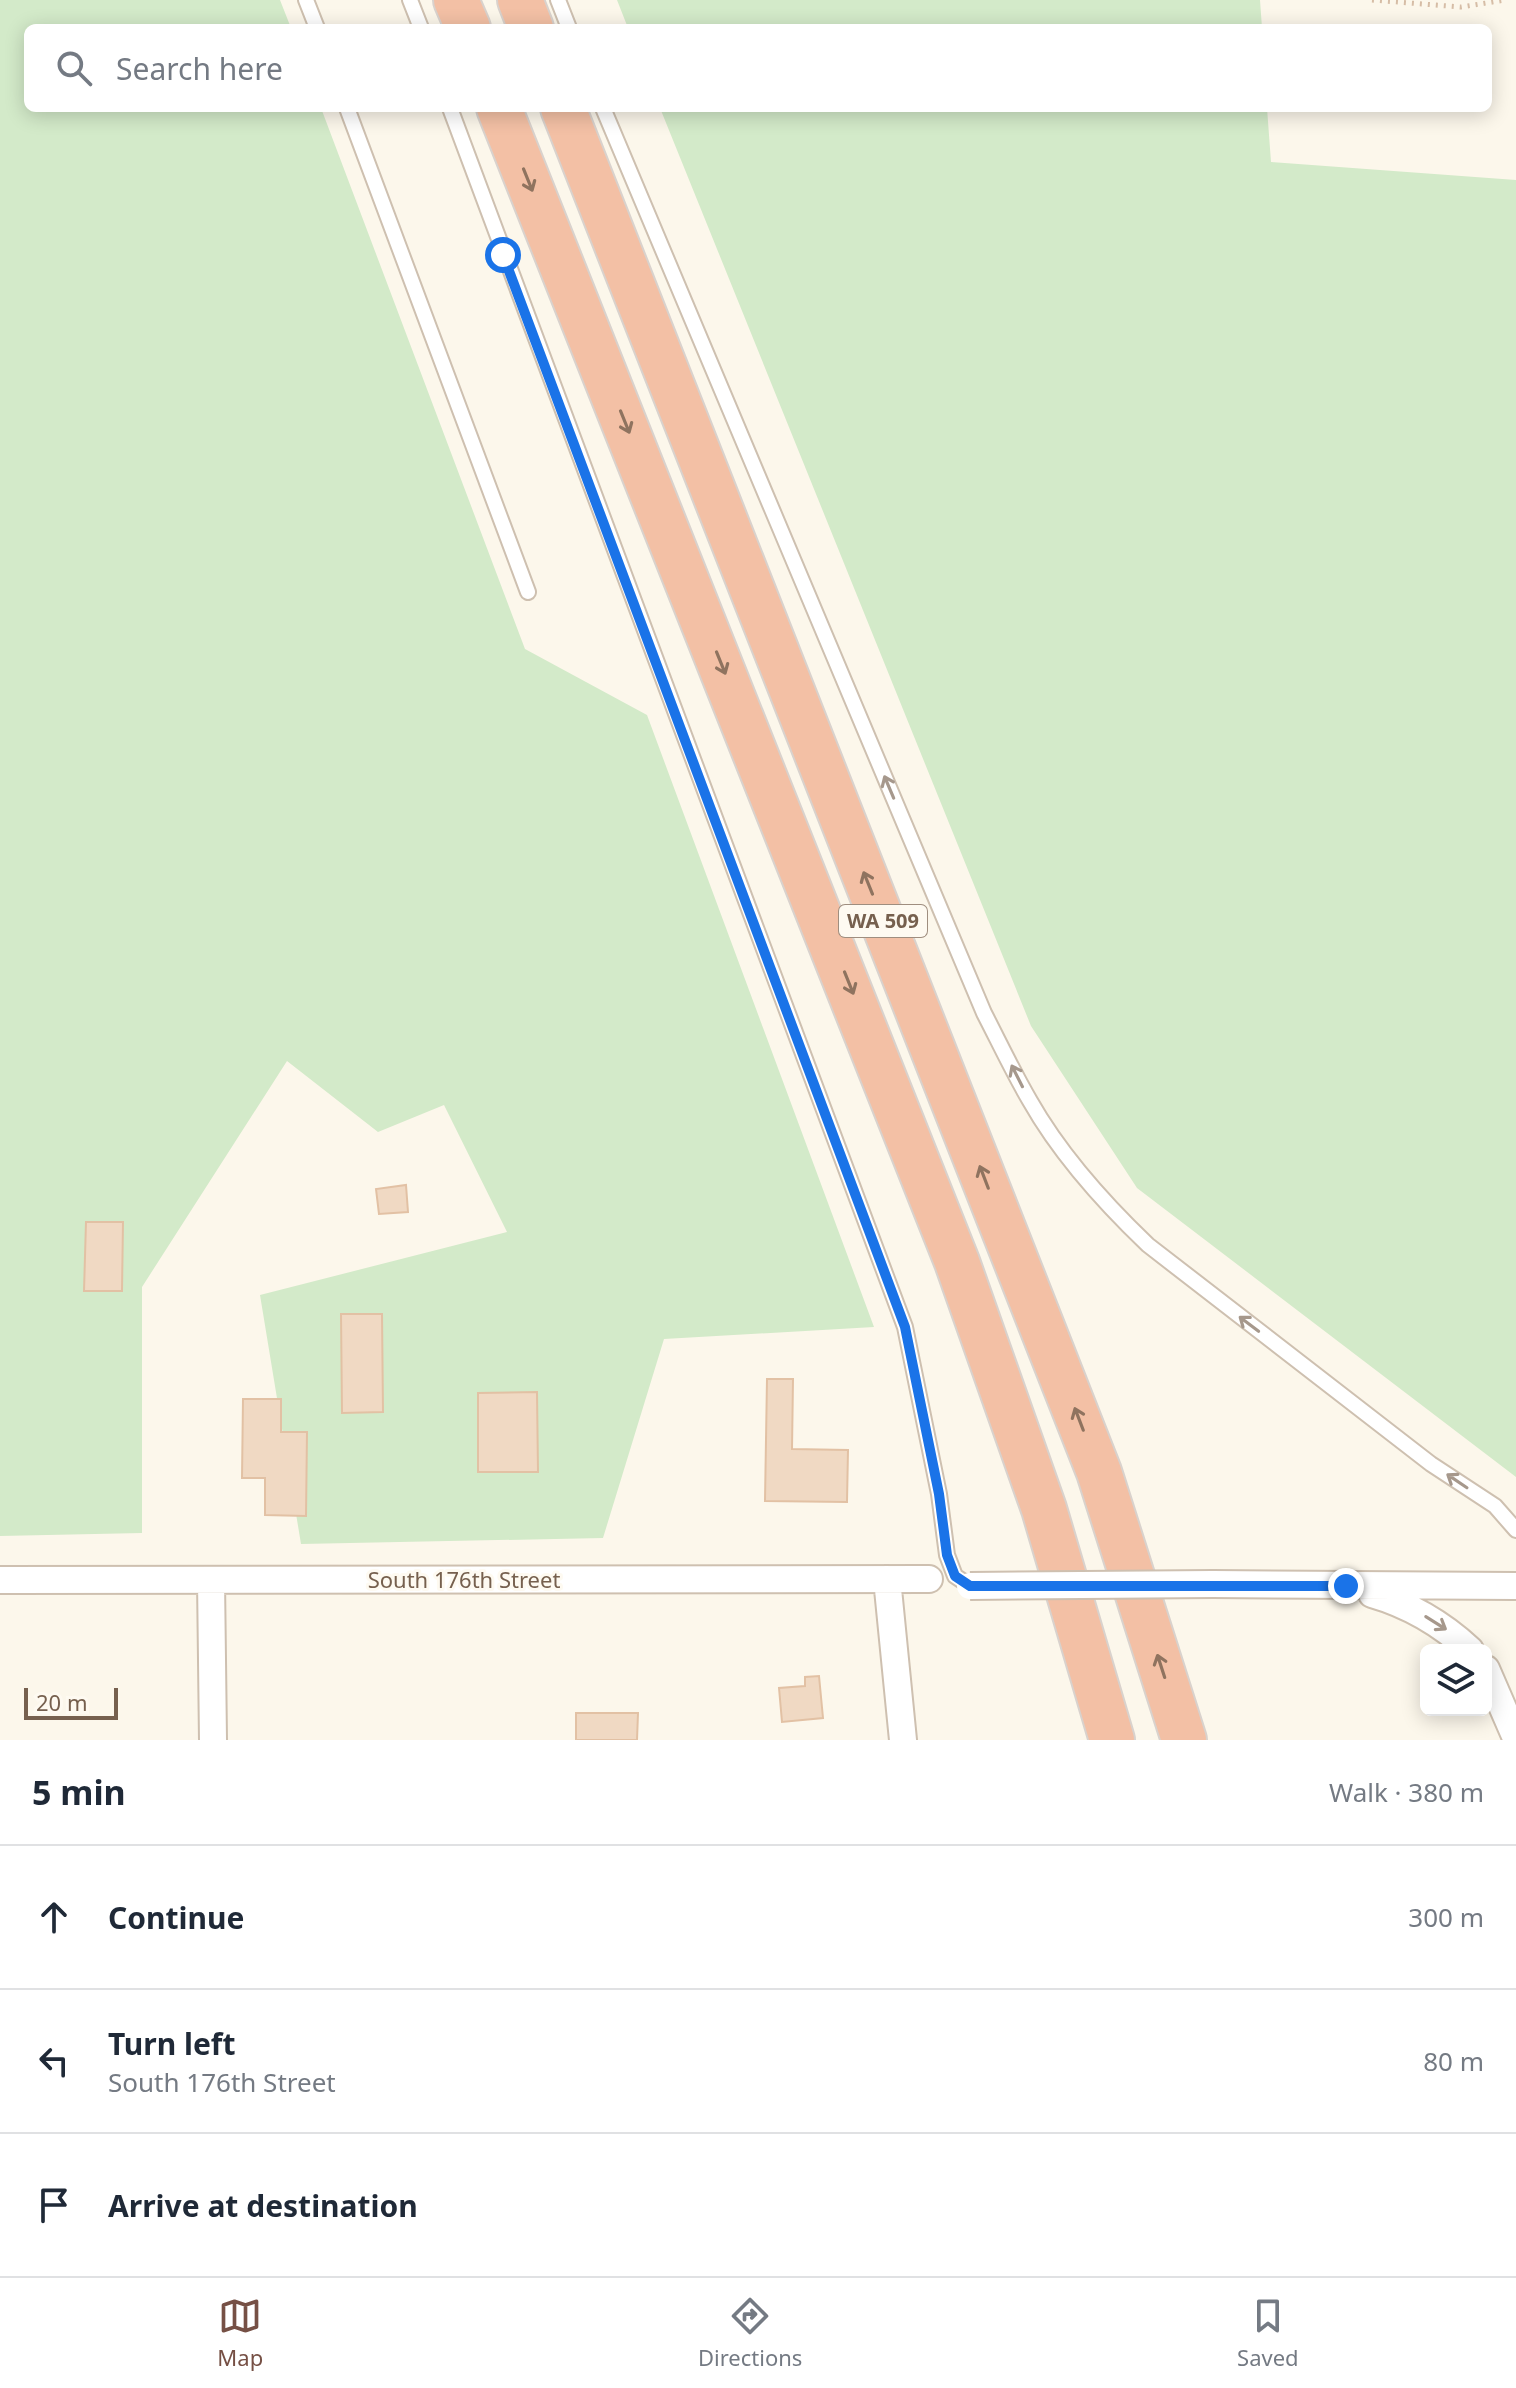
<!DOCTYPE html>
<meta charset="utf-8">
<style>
:root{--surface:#fff;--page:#f2f2f3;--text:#1f2937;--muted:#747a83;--line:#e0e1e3;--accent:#765045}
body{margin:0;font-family:"Noto Sans",sans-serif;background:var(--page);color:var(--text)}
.controls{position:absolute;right:24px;bottom:24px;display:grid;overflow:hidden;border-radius:12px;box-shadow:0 4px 20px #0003}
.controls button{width:72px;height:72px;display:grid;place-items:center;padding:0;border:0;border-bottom:2px solid var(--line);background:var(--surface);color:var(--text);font:40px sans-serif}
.scale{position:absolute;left:24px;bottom:20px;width:94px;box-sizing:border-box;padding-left:8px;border:4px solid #76604e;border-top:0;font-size:22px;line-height:28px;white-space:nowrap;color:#76604e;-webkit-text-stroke:6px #fefaf1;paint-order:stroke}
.stop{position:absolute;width:24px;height:24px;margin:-18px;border:6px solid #1a73e8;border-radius:50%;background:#fff}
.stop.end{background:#1a73e8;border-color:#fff;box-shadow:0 2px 8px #0008}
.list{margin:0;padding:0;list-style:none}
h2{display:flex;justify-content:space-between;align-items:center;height:104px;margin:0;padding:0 32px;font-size:34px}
h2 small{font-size:26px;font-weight:400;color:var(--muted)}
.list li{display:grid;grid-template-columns:52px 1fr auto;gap:24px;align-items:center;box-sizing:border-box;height:144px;padding:0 32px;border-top:2px solid var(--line)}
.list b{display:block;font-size:30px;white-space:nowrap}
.list p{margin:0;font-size:26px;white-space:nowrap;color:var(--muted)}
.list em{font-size:26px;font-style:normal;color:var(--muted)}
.icon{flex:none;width:44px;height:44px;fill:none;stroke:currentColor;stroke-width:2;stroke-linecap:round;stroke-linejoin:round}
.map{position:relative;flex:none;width:1516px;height:1740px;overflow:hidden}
.search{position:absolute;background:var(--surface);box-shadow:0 4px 20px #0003;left:24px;right:24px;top:24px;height:88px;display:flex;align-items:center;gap:20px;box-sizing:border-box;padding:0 28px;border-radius:12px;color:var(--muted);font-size:30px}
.sheet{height:536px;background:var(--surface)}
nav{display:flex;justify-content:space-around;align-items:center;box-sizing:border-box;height:112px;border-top:2px solid var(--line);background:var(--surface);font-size:22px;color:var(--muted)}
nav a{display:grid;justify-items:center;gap:4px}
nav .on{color:var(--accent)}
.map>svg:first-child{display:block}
.green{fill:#d3eac9}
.building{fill:#f0d9c3;stroke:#e2c1a4;stroke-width:2}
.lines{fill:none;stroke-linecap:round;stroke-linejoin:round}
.lane-casing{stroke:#cec0b0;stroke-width:18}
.street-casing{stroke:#cec0b0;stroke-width:30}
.highway-casing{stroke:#d9d2cd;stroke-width:48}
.path{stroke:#d6bda6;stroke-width:5;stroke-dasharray:2 6;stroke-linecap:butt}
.lane{stroke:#fff;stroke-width:14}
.street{stroke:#fff;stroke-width:26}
.highway{stroke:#f3c0a5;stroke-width:44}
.street-bridge-casing{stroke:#cec0b0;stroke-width:30;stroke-linecap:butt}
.street-bridge{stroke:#fff;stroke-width:26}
.oneway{stroke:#8f735f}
.oneway2{stroke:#a6988c}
.route{stroke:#1a73e8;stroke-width:10}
.labels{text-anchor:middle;stroke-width:6;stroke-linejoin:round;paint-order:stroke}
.shield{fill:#fefaf1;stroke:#9f8e7f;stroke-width:2}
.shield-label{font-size:20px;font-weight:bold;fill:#76604e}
.street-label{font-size:22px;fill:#76604e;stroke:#fefaf1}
</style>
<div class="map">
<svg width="1516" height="1740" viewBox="0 0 1516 1740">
<rect width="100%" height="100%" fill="#fcf7eb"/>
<path class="green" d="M0,0H280L291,28H28V108H321L525,649L647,715L874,1327L664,1339L603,1538L301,1544L260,1295L507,1232L444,1105L378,1132L287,1061L142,1287V1533L0,1536Z
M617,0H1260L1262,28H628Z
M660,108H1267L1271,162L1516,180V1477L1137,1188L1031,1026Z"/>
<path class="building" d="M406,1185L408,1212L379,1214L376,1189Z
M86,1222H123L122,1291H84Z
M341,1314H382L383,1412L342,1413Z
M767,1379H793L792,1449L848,1450L847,1502L765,1501Z
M537,1392L538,1472H478V1393Z
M243,1399H281V1432H307L306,1516L265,1515V1478H242Z
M819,1676L823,1718L782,1722L779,1688L805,1686V1677Z
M576,1713H638L637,1740H576Z"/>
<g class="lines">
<defs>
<path id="lane" d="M306,0L317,28
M410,0L421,28
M558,0L569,28
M347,108L528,592
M450,108L905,1327L939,1494L947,1555L955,1576L970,1586
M603,108L984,1013C999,1042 1013,1072 1030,1101C1060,1154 1104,1203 1148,1245L1431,1464L1495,1506L1516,1530"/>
<path id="street" d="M887,1579L903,1740
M0,1580L929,1579
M211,1580L213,1740
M1213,1584L1516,1586
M1372,1594C1410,1605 1441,1623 1470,1650
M1486,1669L1516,1738"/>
<path id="highway" d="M456,0L468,28
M520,0L531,28
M499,108L957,1262L1044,1509L1112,1740
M563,108L1099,1472L1184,1740"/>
</defs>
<use href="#lane" class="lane-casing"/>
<use href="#street" class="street-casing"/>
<use href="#highway" class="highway-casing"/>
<path class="path" d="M1372,0L1461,7L1505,0"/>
<use href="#lane" class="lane"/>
<use href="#street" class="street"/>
<use href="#highway" class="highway"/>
<defs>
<path id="street-bridge" d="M970,1586L1213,1584"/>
</defs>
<use href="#street-bridge" class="street-bridge-casing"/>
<use href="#street-bridge" class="street-bridge"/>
</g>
<defs><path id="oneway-shaft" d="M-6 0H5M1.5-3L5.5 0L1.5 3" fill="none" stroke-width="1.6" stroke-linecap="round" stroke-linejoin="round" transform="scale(2)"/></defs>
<g class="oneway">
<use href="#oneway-shaft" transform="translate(528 180) rotate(68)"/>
<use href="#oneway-shaft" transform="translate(625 422) rotate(68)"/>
<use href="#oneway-shaft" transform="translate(721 663) rotate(68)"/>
<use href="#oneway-shaft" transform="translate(868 883) rotate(-112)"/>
<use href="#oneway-shaft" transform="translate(849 983) rotate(68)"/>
<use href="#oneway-shaft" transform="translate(984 1177) rotate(-111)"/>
<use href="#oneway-shaft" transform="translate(1079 1419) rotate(-111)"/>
<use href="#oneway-shaft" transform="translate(1161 1666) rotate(-108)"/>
</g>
<g class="oneway2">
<use href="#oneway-shaft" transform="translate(889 787) rotate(-113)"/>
<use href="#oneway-shaft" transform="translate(1017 1076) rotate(-117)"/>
<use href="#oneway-shaft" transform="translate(1249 1324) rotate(-143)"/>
<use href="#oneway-shaft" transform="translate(1457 1481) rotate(-146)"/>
<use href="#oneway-shaft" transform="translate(1436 1623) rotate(32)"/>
</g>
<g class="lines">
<path class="route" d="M503,255L905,1327L939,1494L947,1555L955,1576L970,1586H1346"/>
</g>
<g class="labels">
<rect class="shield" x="839" y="905" width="88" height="32" rx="6"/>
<g class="shield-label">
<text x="883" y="928">WA 509</text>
</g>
<g class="street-label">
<text x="464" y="1588">South 176th Street</text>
</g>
</g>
</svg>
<div class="controls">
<button><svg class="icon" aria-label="layers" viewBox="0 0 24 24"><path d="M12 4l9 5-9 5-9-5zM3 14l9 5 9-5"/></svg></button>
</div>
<div class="scale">20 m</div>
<div class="stop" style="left:503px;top:255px"></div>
<div class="stop end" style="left:1346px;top:1586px"></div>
<div class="search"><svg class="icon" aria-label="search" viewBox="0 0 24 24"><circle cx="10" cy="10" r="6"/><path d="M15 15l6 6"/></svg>Search here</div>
</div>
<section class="sheet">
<h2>5 min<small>Walk · 380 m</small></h2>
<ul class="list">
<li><svg class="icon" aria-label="ahead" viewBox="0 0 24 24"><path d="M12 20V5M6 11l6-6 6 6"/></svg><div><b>Continue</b></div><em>300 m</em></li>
<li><svg class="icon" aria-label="left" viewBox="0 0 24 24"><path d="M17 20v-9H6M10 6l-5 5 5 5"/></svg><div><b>Turn left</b><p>South 176th Street</p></div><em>80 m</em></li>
<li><svg class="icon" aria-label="arrive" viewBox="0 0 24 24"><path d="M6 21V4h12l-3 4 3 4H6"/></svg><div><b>Arrive at destination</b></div></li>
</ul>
</section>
<nav>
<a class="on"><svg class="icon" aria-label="map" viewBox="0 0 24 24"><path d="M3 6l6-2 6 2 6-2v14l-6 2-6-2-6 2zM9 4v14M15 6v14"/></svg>Map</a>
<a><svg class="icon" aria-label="directions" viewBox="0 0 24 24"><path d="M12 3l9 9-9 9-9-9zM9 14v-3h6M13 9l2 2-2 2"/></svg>Directions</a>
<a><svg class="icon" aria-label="saved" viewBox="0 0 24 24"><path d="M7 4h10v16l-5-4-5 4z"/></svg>Saved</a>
</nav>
